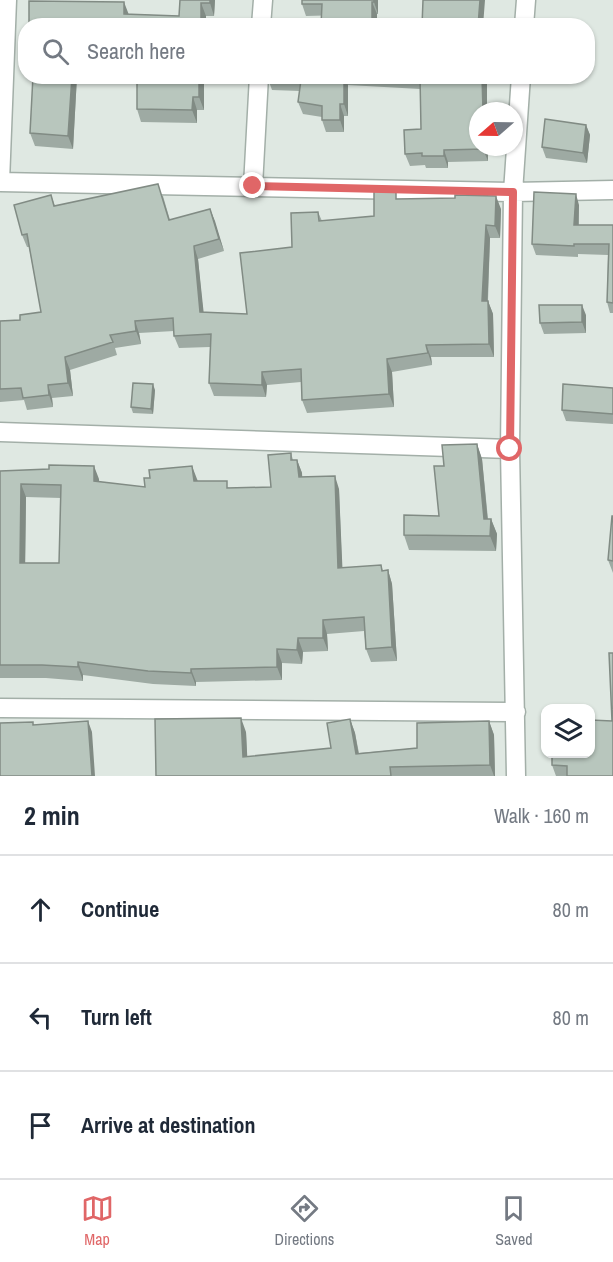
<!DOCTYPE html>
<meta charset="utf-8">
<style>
:root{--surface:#fff;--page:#f2f2f3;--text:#1f2937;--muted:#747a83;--line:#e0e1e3;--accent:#e06667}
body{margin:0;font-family:"Archivo Narrow",sans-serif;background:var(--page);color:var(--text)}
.controls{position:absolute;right:18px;bottom:18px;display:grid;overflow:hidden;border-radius:12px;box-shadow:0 2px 4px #0004}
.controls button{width:54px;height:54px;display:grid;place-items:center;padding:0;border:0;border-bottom:2px solid var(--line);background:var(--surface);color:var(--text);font:30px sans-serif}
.compass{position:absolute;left:469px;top:102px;width:54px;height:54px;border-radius:50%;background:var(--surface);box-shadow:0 2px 4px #0004;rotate:250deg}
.stop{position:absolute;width:18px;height:18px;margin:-14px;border:4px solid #e06667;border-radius:50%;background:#fff}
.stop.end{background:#e06667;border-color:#fff;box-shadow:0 2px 6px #0008}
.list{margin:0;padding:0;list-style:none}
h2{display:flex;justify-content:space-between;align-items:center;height:78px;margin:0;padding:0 24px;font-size:26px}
h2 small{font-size:20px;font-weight:400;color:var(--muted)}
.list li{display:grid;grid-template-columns:39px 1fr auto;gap:18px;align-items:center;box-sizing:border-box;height:108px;padding:0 24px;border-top:2px solid var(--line)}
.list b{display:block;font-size:22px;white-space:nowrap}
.list em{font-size:20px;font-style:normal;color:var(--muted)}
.icon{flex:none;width:33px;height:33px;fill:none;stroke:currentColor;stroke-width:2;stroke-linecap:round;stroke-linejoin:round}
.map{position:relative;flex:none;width:613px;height:776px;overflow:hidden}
.search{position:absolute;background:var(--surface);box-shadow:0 2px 4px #0004;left:18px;right:18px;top:18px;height:66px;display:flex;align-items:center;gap:15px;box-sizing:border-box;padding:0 21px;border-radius:24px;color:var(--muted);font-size:22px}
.sheet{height:402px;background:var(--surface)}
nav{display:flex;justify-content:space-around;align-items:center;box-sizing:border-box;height:84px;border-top:2px solid var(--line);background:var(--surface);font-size:16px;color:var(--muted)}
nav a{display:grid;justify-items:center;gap:3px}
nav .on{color:var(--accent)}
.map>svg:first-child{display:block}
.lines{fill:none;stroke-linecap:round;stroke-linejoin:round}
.street-casing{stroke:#a3afa8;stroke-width:21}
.street{stroke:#fff;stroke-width:18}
.wall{fill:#9eaaa3;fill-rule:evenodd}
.shaded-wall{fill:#818b84}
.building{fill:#b8c6bd;stroke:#818b84;stroke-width:1.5;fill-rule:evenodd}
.route{stroke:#e06667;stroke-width:8}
</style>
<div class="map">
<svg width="613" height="776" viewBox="0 0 613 776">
<rect width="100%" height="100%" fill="#dfe8e2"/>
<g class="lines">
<defs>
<path id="street" d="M261,26L263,0
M524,26L526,0
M0,182L513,192L613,190
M0,182L7,0
M253,186L259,76
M0,432L510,449
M0,708L516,712
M516,776L510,449L513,192L521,76"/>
</defs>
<use href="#street" class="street-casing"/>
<use href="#street" class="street"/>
</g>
<path class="wall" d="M180,0H215L214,16H206V26H29V24L129,14L179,16Z
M302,0H378V14L306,16L302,4Z
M77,76L73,149L35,146L30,133Z
M137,76H204V110H197V123L141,122L137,109Z
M267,76H487L478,147H488V161L448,162V168H426L425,165L410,166L405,154L421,129L420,89L348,85V116H344V132H326L322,120V117L303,114L298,102L300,91L272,90Z
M586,125L590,135L587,163L546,158L542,147Z
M51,195L55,206L163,196L170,220L210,209L224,251L198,259L203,312L247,314L292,247L318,212L322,221L374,216L399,199L501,209L500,238H490L488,301L493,314L494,357H431L432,365L392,372L394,407L307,413L302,400L301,382L267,385L266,397L214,396L209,383L210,347L179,348L174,336V331L139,333L141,344L115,348L117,355L70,370L73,396L52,398L53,407L27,410L24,400L0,402V321L20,320L41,312L29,247H27L22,235Z
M579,205V225H613V313H610L607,302L608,255L578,254V257L536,255L532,244Z
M586,315V333L544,334L540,323Z
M613,388V424L566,421L562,410Z
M155,390L153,414L133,413L131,407Z
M477,444L482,459L488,519H491L497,534L496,551L409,550L404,535L439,516L444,466Z
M291,453L293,460H297L302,473V477L339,489L342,568L381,565L383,571L388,570L392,584L397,661L371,662L366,649L364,631L327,634L328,651L303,652L302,664L282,663V680L196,682V686L153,684L83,675V681L46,678H0V485L99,479V482L145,487L197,479L198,481L230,488L271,487ZM26,497L61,498L59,563H25Z
M613,516V573L608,560Z
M350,719L355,733L359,753L417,748L489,721L494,735L495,776H156L246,732L247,757L331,748Z
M612,721L613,776H556L552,765Z"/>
<path class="shaded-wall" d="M210,0H215L214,16L210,3Z
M374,0H378V14L374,2Z
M480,0H485L483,26H478Z
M124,2L129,15L124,14Z
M372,2L377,14V26H372Z
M201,3L206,16V26H201Z
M72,76H77L73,149L68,136Z
M199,76H204V110L199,97Z
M344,76H345L348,85V116L344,104Z
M482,76H487V111H483Z
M193,97L197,110V123L192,110Z
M340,104L344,116V132L340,120Z
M586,125L590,135L587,163L583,153Z
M483,147H488V161L483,149Z
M444,150L448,162V168L444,156Z
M576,194L579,205L578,235L574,225Z
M496,196L501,209L500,238L495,226Z
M210,209L215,221L224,251L219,239Z
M486,225L490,238L487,314L482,301Z
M194,246L198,259L205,325L200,312Z
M488,301L493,314L494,357L489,344Z
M582,305L586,315V333L582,322Z
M135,321L139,333L141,344L136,331Z
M426,345L431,357L432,365L428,353Z
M65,357L70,370L73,396L68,383Z
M387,359L392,372L394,407L389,394Z
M262,372L267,385L266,397L262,385Z
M153,384L155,390L153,414L151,409Z
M48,385L52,398L53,407L49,395Z
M477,444L482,459L489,534L484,519Z
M297,460L302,473L303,490L299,477Z
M94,466L99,479V495L94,481Z
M192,466L197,479L199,495L194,481Z
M335,476L339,489L343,581L338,568Z
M21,484L26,497L25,577L20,563Z
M491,519L497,534L496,551L490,536Z
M388,570L392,584L397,661L392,647Z
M323,620L327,634L328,651L323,638Z
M298,638L303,652L302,664L297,650Z
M277,649L282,663V680L277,667Z
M78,662L83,675V681L78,667Z
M191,669L196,682V686L191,673Z
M241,718L246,732L248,771L243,757Z
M350,719L355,733L361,768L356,754Z
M88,721L92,732L95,776H92Z
M489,721L494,735L495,776H494L490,765Z"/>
<path class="building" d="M180,0H210V3H201V26H34V24H29V1L124,2V14L179,16Z
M302,0H374V2H372V26H321L322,4H302Z
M423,0H480L478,26H422Z
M33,76H72L68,136L30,133Z
M137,76H199V97H193L192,110L137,109Z
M267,76H344V104H340V120H322V106L298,102L301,80L267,78Z
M411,76H482L483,111H478V147H483V149L444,150V156H422V153L405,154L404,130L421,129L420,77Z
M545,119L586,125L583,153L542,147Z
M158,184L169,220L210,209L219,239L194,246L200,312L247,314L240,253L292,247L291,213L318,212L319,221L374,216V191L396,190V199L455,198V195L496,196L495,226L486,225L482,301H488L489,344L426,345L428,353L387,359L389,394L302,400L301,369L262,372V385L209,383L211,334L174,336L173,318L135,321L136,331L110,335L113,342L65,357L68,383L48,385L49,395L23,398L21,388L0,389V321L20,320V315L41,312L27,234L22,235L14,205L51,195L54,206Z
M534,192L576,194L574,225H613V303L607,302L609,244H574V246L532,244Z
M539,305H582V322L540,323Z
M133,383L153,384L151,409L131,407Z
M563,384L613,388V414L562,410Z
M477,444L484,519H491L490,536L404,535V515L439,516L434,466H444L442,445Z
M291,453V460H297L299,477L335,476L338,568L381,565L382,571L388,570L392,647L366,649L364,617L323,620V638H298L297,650L277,649V667L191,669V673L148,671L78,662V667L42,665H0V471L49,469V465L94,466V481L145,487L144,478H150L149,470L192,466L194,481H227V488L271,487L268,455ZM21,484L61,485L59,563H20Z
M612,516H613V561L608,560Z
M609,653H613V776H567V766L552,765V753H591V720L612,721Z
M241,718L243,757L331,748L327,723L350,719L356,754L417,748V723L489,721L490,765L390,767L391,776H156L155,719Z
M88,721L92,776H0V723L33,722V725Z"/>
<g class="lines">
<path class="route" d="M253,186L513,192L510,449"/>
</g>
</svg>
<div class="controls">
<button><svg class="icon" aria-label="layers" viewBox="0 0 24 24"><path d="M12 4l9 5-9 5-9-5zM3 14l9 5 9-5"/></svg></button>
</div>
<svg class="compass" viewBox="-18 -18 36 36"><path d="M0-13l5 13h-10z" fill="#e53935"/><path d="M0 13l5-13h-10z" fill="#747a83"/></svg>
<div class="stop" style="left:510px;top:449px"></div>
<div class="stop end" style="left:253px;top:186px"></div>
<div class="search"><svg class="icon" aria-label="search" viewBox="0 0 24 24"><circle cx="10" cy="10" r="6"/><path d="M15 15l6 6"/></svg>Search here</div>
</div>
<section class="sheet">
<h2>2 min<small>Walk · 160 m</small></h2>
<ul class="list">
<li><svg class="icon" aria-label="ahead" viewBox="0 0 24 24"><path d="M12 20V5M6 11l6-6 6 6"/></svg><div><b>Continue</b></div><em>80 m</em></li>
<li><svg class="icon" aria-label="left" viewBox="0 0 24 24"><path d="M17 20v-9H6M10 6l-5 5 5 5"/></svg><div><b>Turn left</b></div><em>80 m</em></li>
<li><svg class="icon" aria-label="arrive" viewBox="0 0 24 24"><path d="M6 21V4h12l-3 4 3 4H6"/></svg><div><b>Arrive at destination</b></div></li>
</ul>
</section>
<nav>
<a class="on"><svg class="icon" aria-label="map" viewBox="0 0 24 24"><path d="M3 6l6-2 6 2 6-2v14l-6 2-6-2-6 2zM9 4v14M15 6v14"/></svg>Map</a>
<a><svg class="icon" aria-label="directions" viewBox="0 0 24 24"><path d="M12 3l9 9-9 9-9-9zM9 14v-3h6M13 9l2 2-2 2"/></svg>Directions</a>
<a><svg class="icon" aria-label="saved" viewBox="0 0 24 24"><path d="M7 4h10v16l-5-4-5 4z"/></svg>Saved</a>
</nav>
